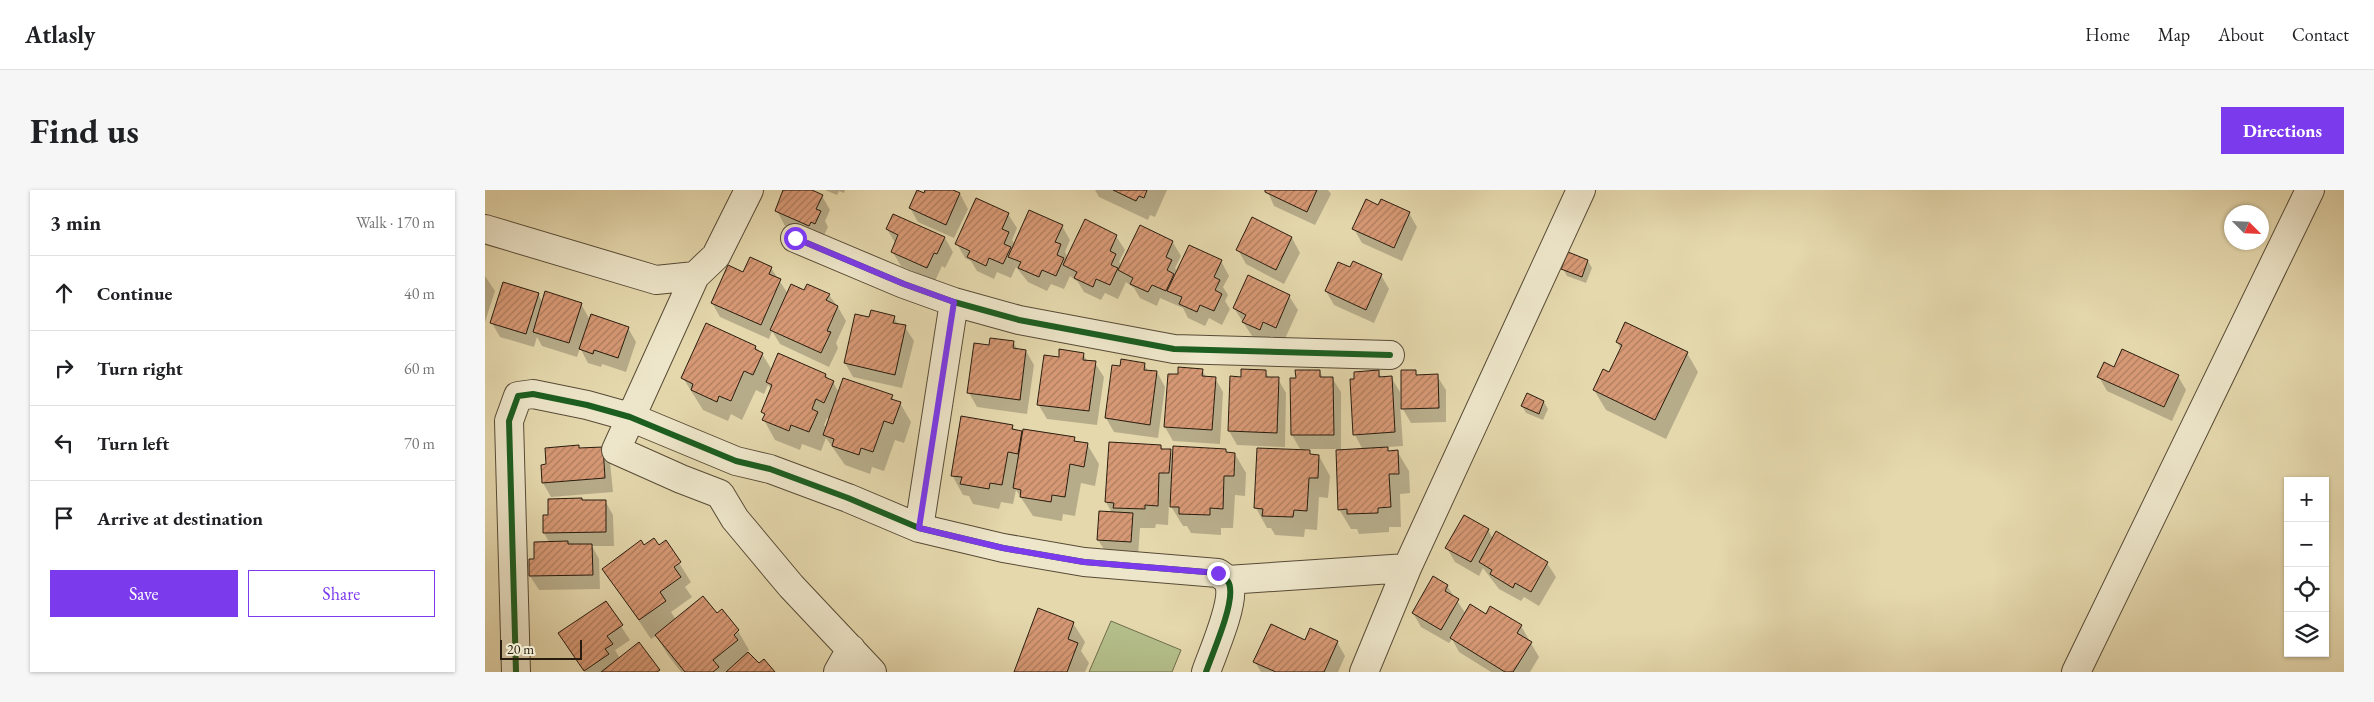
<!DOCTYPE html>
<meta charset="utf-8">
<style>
:root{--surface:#fff;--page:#f6f6f6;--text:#202124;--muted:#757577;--line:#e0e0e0;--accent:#7c3aed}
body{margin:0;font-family:"EB Garamond",serif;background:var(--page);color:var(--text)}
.controls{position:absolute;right:15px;bottom:15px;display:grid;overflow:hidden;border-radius:0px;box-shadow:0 1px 4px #0004}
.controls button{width:45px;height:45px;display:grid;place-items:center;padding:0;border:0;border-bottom:1px solid var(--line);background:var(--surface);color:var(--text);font:25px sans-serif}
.compass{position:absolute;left:1739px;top:15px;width:45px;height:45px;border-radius:50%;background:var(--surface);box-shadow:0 1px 4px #0004;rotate:114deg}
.scale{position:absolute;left:15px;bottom:12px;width:82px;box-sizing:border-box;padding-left:5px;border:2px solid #281c0e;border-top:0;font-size:14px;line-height:18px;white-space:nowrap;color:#281c0e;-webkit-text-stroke:4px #eee6ca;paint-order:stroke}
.stop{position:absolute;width:15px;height:15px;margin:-11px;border:4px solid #7c3aed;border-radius:50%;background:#fff}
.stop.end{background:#7c3aed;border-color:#fff;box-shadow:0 1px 5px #0008}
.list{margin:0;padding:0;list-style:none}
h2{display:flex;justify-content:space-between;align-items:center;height:65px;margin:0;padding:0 20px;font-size:21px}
h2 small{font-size:16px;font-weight:400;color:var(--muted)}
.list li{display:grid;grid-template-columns:32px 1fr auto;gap:15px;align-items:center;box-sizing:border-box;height:75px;padding:0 20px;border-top:1px solid var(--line)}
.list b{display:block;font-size:19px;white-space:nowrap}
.list em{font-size:16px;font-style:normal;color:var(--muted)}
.actions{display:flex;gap:10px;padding:15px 20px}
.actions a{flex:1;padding:11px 0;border:1px solid var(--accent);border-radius:0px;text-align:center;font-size:18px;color:var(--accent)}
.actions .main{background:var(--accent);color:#fff}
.icon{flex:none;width:28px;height:28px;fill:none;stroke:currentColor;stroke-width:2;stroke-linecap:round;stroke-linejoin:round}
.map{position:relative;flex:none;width:1859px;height:482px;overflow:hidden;border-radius:0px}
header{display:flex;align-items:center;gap:30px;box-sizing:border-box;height:70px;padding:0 25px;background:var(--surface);border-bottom:1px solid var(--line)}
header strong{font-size:24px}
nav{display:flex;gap:28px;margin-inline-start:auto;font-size:18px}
.intro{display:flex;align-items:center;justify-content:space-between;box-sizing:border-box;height:120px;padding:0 30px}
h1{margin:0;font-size:35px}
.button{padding:12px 22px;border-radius:0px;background:var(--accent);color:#fff;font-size:18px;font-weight:700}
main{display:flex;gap:30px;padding:0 30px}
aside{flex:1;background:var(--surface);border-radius:0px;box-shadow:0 1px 4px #0004}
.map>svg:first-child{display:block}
.pitch{fill:#b4bf8b;stroke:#6e6e4c}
.shadow{fill:#0003;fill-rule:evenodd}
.building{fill:url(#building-hatch);stroke:#281c0e}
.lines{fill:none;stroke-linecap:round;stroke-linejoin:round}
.minor-casing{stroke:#574b36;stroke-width:30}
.minor{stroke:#eee6ca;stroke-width:28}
.cycleway-casing{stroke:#eee6ca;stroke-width:9}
.cycleway{stroke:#1b5e20;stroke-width:6}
.route{stroke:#7c3aed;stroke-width:6}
</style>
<header>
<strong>Atlasly</strong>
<nav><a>Home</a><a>Map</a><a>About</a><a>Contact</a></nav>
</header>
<div class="intro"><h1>Find us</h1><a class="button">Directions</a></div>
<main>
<aside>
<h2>3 min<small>Walk · 170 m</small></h2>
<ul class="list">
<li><svg class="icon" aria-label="ahead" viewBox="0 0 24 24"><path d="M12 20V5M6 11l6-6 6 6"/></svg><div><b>Continue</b></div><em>40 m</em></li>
<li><svg class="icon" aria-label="right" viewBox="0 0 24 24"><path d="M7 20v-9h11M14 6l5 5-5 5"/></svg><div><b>Turn right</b></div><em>60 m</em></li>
<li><svg class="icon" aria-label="left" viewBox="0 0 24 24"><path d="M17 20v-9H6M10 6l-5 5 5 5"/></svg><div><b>Turn left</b></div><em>70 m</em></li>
<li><svg class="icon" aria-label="arrive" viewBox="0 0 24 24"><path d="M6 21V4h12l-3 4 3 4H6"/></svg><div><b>Arrive at destination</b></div></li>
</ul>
<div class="actions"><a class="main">Save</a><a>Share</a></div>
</aside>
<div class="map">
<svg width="1859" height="482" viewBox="0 0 1859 482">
<defs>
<pattern id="building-hatch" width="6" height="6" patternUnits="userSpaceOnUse" patternTransform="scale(1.25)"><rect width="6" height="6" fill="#d79975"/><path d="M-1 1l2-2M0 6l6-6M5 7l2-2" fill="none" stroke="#ae7c5e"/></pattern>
</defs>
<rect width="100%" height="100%" fill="#e5d8ad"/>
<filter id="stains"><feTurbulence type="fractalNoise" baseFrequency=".004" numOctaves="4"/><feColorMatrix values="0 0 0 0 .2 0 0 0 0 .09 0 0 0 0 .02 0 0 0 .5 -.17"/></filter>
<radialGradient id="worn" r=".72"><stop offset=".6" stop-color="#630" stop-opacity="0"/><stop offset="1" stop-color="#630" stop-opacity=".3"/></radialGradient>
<path class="pitch" d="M626,431L696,460L687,482H604Z"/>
<path class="shadow" d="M300,0H324L337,6L345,20L340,31L343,37L338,47L332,50L300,36L292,21Z
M340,0H360L359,3L354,1L352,5Z
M442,0H465L475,4L483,19L469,48L433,32L425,18Z
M610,0H682L670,27L665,25L663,30L614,7Z
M782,0H843L846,4L830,35L789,16Z
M894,16L924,23L932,37L917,71L877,53L869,39Z
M523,24L532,38L527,50L530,55L577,36L585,50L580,62L583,68L631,46L640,60L634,72L637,76L687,51L696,66L690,78L692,82L736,71L744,86L738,97L743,105L740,111L745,119L737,135L724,128L720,136L703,128L698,118L675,108L672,116L655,108L649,98L641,92L633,109L620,103L616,110L599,102L593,92L585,86L579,99L566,94L562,101L543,92L531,77L526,88L512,82L509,89L492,81L486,71L480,68L472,54Z
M408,25L460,48L468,62L460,78L457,76L450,91L416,76L407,61L411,54L402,39Z
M768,29L807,48L815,63L799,94L761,74L753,60Z
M1103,71L1107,78L1101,93L1082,86L1078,79Z
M286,78L303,104L320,102L344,105L353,117L361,131L351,153L353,158L344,177L295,154L287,141L284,149L235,127L227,113L259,84Z
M866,79L896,85L904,99L889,133L849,115L841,101Z
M0,86L10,101L0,132Z
M53,104L58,113L96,114L105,130L143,138L151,152L141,182L117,174L116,177L103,173L95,158L92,167L57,156L52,147L49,157L15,147L7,133Z
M804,106L813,120L799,151L786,146L783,154L767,146L749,118Z
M409,127L413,135L420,137L429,151L417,198L368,187L360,173L385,128Z
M528,152L533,160L541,161L549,175L542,224L492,217L484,203L505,156Z
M1132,152L1202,163L1213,182L1181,249L1121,220L1109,200L1125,184L1136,160Z
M270,157L277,164L287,180L341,185L343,190L348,192L354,203L407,206L409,211L415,213L426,232L419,253L410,250L399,281L387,277L385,284L360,275L341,248L336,261L317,254L315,260L290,250L279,230L280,226L278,222L287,200L283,195L279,204L271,200L257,230L246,224L243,231L218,220L198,188ZM342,228L345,229L342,239L339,235Z
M598,164L603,172L610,173L619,187L612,235L562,229L553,214L575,168Z
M659,174L664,182H672L680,197L673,248L629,242L621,228Z
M1629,178L1693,186L1701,200L1687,231L1622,201L1614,187Z
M717,180L721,187L730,188L738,202L735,254L688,251L680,237L694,186Z
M780,181L785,189H793L801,203L800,257L752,255L744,241L746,187L757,188Z
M835,181L838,188H847L856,202V261L878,260L870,245L893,182L897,188L906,187L915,202V214H918L930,181L932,186H952L961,200V232L926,233L915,214L918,256L902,257L904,262L912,261L924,281L925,303L915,304L916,337H904V342L874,344L872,339H866L854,319L852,259H815L807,245L812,189Z
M1059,212L1063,219L1058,230L1041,223L1037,216Z
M527,236L530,241L589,248L591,252L602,254L614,274L610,296L596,293L590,326L578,324L577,331L548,326L531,300L528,314L516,312L514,319L488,314L484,306L478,305L467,285Z
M625,253L676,256L678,260H685L689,267L740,260L742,264H750L761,283L760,306L750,305L748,338H736V345L706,343L702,336H698L684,313L683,335L671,334L670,338H655L653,366L622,364L613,350L627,323L621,312Z
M117,258L125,272L128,302L66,307L58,293L95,260Z
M824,262L826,265L834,266L845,286L843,308L834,307L832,340L820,339L819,347L790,345L786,338H782L771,318Z
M120,311L128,325L129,356H107L114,369L115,399L54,400L45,386V370H50L65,354L59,343Z
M1003,340L1008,349L1062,373L1071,387L1054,416L1039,407L1036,411L1014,399L998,378L994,386L970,372L962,358Z
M181,352L206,392L200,397L207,407L186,422L191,430L231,424L253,441L264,460L262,462L274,475L289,482H196L183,465L171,446L166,449L119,379L159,357H174Z
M948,388L962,396L981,424L1001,426L1036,436L1054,467L1045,482H1006L974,462L967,449L964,453L936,437L928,423Z
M120,412L145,450L130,460L135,469L175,482H100L83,457Z
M588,433L600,452L596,461L604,473L600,482H530Z
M820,451L852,452L860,466L853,482H776L770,472Z"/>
<path class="building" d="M298,0H327L338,5L331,19L336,21L330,34L326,32L324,36L290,21Z
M432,0L439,3L440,0H468L475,3L461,35L424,18Z
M628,0H662L659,8L654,6L651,11Z
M780,0H832L822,22L780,2Z
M491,8L524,23L517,39L524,42L519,54L526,57L518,74L504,68L501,76L482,67L485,61L470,54Z
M881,9L893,15L896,9L925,22L909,58L867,39Z
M544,20L578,35L570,52L576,54L572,65L579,68L571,86L557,80L554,87L533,78L536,72L523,67Z
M408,24L460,47L452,64L449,63L442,78L406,62L413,45L401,39Z
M767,27L807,47L791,80L751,60Z
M600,29L632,45L625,61L631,64L626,75L633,78L625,95L611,89L608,97L589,88L592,82L578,75Z
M655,35L688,51L681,67L687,70L682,80L689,84L681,101L667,95L663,102L645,94L648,88L633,80Z
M704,55L737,70L729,87L735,90L730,100L737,104L729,121L715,115L712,122L694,114L697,107L682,101Z
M1083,62L1103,70L1097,87L1076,79Z
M265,67L287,77L284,84L296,89L276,135L226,113L243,75L258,82Z
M868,71L897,84L881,120L840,101L853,72L865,77Z
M763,85L805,105L791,138L778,132L775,140L757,132L761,125L748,118Z
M18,92L54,103L41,144L5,133Z
M306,94L319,100L322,94L345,104L341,110L353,116L342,141L346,142L336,163L285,140Z
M60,101L97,113L84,153L48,142Z
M386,120L410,126L408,133L421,135L410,185L359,173L370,124L384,127Z
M106,124L144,137L133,168L109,160L108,164L94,159Z
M1140,132L1203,162L1170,230L1108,200L1118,179L1124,182L1137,155L1131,152Z
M221,133L271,156L270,159L278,163L268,185L259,181L246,211L234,206L232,212L206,200L208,194L196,188Z
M505,148L529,151L528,158L541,160L535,210L482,203L489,153L504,155Z
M574,159L599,163L598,170L611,171L604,221L552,215L559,165L574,167Z
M1637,159L1694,185L1679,217L1612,187L1619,172L1629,177Z
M293,163L341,184L340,187L349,191L339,213L331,209L327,219L333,222L324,242L306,235L304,241L277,230L280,224L276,222L287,195L281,192Z
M636,169L660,173L659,180L672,181L665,235L620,228L627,175L635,176Z
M693,177L718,179L717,186L731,187L727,240L679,237L683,184H693Z
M756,179L781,180V187H794L792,243L743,241L745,186L756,187Z
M810,180H835V187H848L849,245H806L805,188H811Z
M894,180V187L907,186L910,242L868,245L865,189H869V182Z
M916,180H931V185L953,184L954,218L916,219Z
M358,188L408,205L406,209L416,212L408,234L399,231L388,262L376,258L374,265L347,256L349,249L338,245Z
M1042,203L1059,211L1054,224L1036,216Z
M476,226L528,235L527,239L537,241L533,264L523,262L517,295L505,293L504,299L475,294L477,287L466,286Z
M538,239L590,247L589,251L603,253L599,277L585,274L580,307L567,305L566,312L535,307L536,300L528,298Z
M624,252L676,255V259H686L684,283H674L673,316L660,315V319L628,318L629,313L620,312Z
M94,255V258L118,257L120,288L57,293L56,275L61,274L60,258Z
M688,256L741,259V262L750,263L749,286H739L738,319L725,318V325L694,324V317H685Z
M903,257V261L913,260L914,284H904L906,317L893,318V323L862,324V319L853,320L851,260Z
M772,258L825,260V264L834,265L833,288H824L822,321L809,320L808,327L777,326L778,319L769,318Z
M97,308V310H121V342L58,343V325H63V309Z
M614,321L648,323L646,352L612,350Z
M979,325L1004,339L986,372L960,358Z
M1011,341L1063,372L1046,402L1030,393L1028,398L1005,384L1007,380L994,372Z
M169,348L174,355L181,350L196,372L189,377L196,387L175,402L181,411L154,430L117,379L156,350L159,355Z
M83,351V354H107L108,385L44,386V369H49V352Z
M948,386L963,395L960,401L974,409L956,440L927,423Z
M218,406L232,423L237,419L254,440L249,445L253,450L228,470L234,477L228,482H200L170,445Z
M121,411L138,435L122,446L128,454L120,459L124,464L99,481L73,443Z
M985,414L1001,424L1005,416L1037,435L1032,443L1047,452L1028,482H1020L965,448Z
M553,418L589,432L583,449L593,453L582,482H529Z
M786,434L820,450L825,438L853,451L839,482H791L768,472Z
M154,452L175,480L172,482H116Z
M263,462L274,473L279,469L290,482H241Z"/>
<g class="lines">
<defs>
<path id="minor" d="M0,39L171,90L210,86L231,66L264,0
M310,48L419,94L469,112L534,130L689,159L905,165
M210,86L131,260L196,289L235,304L250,329L306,396L387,482
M434,338L469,112
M742,390L922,378
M31,482L24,231L33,206L48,204L102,215L145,227L251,271L285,279L363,308L434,338L518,358L599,372L733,383C739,387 745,391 745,398C748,417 728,462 721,482
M353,482L366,459
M879,482L922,378L1096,0
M1591,482L1825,0"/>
</defs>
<use href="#minor" class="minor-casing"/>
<use href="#minor" class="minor"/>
<defs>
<path id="cycleway" d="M310,48L419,94L469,112L534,130L689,159L905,165
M31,482L24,231L33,206L48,204L102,215L145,227L251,271L285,279L363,308L434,338L518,358L599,372L733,383C739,387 745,391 745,398C748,417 728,462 721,482"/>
</defs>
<use href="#cycleway" class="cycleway-casing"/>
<use href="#cycleway" class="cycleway"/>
</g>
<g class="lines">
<path class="route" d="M310,48L419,94L469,112L434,338L518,358L599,372L733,383"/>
</g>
<rect width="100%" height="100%" filter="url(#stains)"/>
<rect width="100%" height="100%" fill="url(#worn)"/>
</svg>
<div class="controls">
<button>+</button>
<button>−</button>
<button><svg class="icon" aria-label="locate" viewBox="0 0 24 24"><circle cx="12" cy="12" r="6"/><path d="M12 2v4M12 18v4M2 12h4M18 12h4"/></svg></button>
<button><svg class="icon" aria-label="layers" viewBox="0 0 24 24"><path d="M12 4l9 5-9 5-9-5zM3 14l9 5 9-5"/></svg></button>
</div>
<svg class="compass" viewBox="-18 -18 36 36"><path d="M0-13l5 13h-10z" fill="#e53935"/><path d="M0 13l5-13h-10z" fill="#757577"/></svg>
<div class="scale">20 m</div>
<div class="stop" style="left:310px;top:48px"></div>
<div class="stop end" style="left:733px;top:383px"></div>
</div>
</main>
